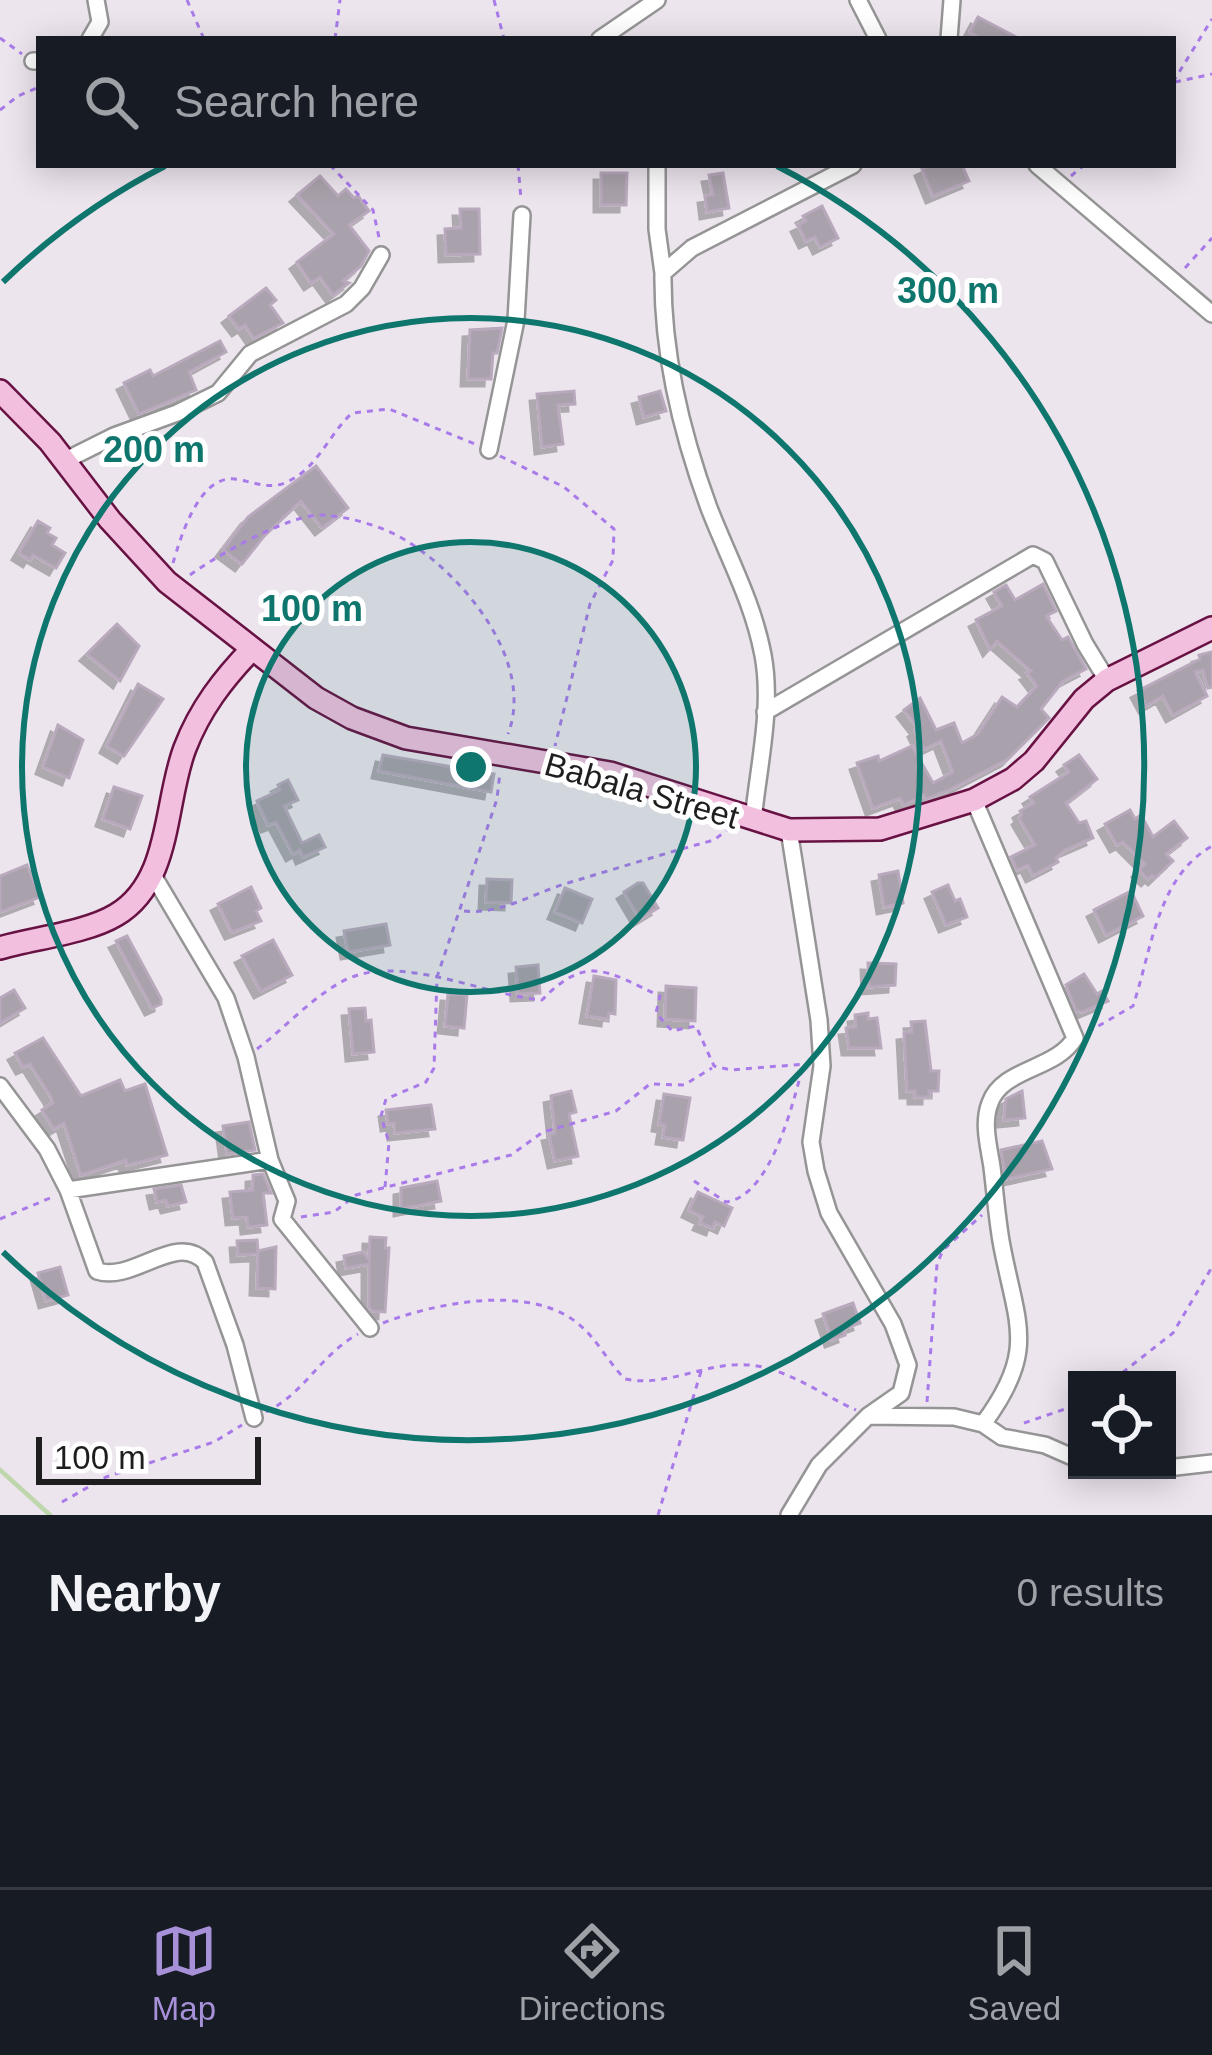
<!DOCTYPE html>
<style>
:root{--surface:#171b24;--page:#242831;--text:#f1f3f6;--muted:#9ea1a6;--line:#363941;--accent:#a690d8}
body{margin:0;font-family:Helvetica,sans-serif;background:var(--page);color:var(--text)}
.controls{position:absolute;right:36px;bottom:36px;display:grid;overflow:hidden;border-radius:0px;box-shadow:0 6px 30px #0003}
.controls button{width:108px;height:108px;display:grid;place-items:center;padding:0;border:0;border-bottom:3px solid var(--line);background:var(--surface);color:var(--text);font:60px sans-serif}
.scale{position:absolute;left:36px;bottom:30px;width:225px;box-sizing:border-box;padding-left:12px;border:6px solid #1e1e1e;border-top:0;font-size:33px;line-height:42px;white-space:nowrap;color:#1e1e1e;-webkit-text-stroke:9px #fff;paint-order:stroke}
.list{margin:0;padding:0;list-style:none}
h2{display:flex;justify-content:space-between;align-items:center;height:156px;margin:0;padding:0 48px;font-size:51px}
h2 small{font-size:39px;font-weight:400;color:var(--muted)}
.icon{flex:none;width:66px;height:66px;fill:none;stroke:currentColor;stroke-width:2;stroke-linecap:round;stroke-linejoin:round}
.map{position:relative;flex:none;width:1212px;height:1515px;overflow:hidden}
.search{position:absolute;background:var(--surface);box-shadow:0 6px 30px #0003;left:36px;right:36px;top:36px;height:132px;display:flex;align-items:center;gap:30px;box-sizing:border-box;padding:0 42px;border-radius:0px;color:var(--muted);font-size:45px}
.sheet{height:372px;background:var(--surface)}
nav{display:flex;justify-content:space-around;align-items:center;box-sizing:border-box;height:168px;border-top:3px solid var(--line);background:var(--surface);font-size:33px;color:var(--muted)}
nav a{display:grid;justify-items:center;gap:6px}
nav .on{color:var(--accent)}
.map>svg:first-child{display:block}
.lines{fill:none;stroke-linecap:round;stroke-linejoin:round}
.stream{stroke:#bed6ab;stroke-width:4.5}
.building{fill:#a9a1ab;stroke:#b9a9bd;stroke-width:3;filter:url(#shadow)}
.street-casing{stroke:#959595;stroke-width:20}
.secondary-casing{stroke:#681243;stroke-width:26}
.path{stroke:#a97be9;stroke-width:3;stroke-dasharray:6 6;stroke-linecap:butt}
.street{stroke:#fff;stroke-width:15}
.secondary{stroke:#f2bfdf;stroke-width:21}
.ring{fill:none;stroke:#0f766e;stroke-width:6}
.labels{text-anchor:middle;stroke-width:10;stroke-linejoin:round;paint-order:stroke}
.street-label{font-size:33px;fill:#1e1e1e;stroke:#fff}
.centre{fill:#0f766e;stroke:#fff;stroke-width:6}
.ring-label{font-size:36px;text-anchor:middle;font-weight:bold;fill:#0f766e;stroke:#fff;stroke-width:10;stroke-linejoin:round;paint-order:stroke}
</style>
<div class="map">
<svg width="1212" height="1515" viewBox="0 0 1212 1515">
<defs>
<filter id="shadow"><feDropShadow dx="-7" dy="7" stdDeviation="0" flood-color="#0004"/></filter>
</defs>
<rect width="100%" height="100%" fill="#ede5ee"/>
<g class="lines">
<path class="stream" d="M0,1470L50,1515"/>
</g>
<path class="building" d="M978,17L1020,39H982L970,32Z
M930,165H962L969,181L933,196L922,169Z
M601,173H627L626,205H601Z
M723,173L729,208L707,212L705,196L713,195L709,175Z
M320,176L338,196L346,189L354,198L358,196L369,211L349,225L369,251L361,266L343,281L349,283L333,295L320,277L311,283L297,262L334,234L297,195Z
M822,206L838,238L820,247L815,237L806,241L798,225L806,221L803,216Z
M460,209H479L480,254L446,255L445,229L461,228Z
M266,288L276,300L270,305L283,323L254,338L245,325L239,329L229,316Z
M502,328L497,353H493L491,379H468L470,330Z
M220,341L226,352L189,372L196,390L139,414L124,383L150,370L153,376Z
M574,391L575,404L558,405L563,444L542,447L537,394Z
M660,391L666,411L644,417L639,397Z
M316,466L348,508L322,528L301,501L264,536L242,564L223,550L248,517Z
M38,521L50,528L47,533L56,538L52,545L65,553L56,568L33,555L30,560L19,553Z
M1043,584L1056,611L1046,616L1062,640L1068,637L1086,669L1063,681L1041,709L1049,718L1008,759L947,791L926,799L924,795L904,805L900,798L873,808L857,763L878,756L879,761L912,746L933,783L953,772L941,741L924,749L915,730L918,728L904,710L920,698L936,730L954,723L962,743L978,734L1002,697L1017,707L1037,686L1027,673L1031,671L997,641L990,649L976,620L1002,606L994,592L1006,585L1015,600Z
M117,624L139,646L120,681L87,654Z
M1212,652V687L1208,688L1203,670L1195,672L1207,696L1173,715L1163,696L1146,706L1138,691L1200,659L1199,655Z
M138,684L163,699L124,756L107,746Z
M58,725L83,740L69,778L43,767Z
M383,755L494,774L491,792L379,771Z
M1079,755L1097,779L1066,803L1079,823L1086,821L1093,838L1065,850L1056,858L1058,862L1033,875L1028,865L1017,870L1011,857L1035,845L1019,818L1022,815L1020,811L1034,803L1030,797L1069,772L1064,765Z
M288,780L298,800L284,806L302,843L319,835L325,847L303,857L300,850L293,854L276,822L268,825L257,801L280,790L278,785Z
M114,787L142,796L130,829L103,819Z
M1130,810L1135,819L1141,815L1153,837L1174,821L1187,838L1166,854L1173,861L1155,878L1152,875L1148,879L1139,870L1145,864L1123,842L1117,845L1105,824Z
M27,865L40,897L0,912V876Z
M898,871L903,903L884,907L879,875Z
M487,879L512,880L511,903L486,902Z
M638,883H643L658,908L640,919L624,892Z
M948,885L955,901L960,899L967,917L946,925L932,892Z
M251,887L261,908L256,911L261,921L232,932L218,904Z
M565,888L592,899L582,923L555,912Z
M1131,891L1143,916L1106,935L1094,910Z
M386,924L390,945L348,952L344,931Z
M127,936L161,999V1004L152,1008L116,941Z
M273,940L292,975L261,991L242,956Z
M868,963L896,964L895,985L869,987Z
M538,965L540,993L518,994L516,967Z
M1084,974L1097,994L1102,991L1108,1001L1082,1012L1076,1011L1066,985Z
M594,976L616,980L615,1014L609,1013L608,1019L587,1016Z
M666,986L696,988L695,1021L665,1019Z
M14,990L25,1008L0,1023V998Z
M448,994L467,995L464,1028L445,1026Z
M365,1008L366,1021L371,1020L374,1052L353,1054L349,1009Z
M868,1013V1019L877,1018L881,1048H849L846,1028L856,1027L855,1015Z
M925,1021L931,1071H939L938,1091H929V1097H915V1091H907L904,1033L912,1032L911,1022Z
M43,1038L81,1096L120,1080L125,1091L145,1084L167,1155L127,1165L126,1160L81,1175L64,1123L54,1129L42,1110L53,1103L51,1097L30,1064L23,1067L15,1053Z
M571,1091L576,1112L569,1114L578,1156L555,1161L549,1134L555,1133L551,1096Z
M1022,1091L1025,1118L1004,1120L1006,1099Z
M664,1094L690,1098L683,1140L663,1137L665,1125L659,1124Z
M431,1105L435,1129L395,1133L394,1123L388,1124L386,1110Z
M249,1122L255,1150L227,1154L223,1126Z
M1042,1141L1052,1169L1006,1179L1001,1150Z
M263,1174L271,1193H263L267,1225L248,1227L247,1217L233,1218L230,1192L253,1190V1175Z
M437,1181L441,1201L401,1209V1188Z
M181,1185L186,1202L168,1206L166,1200L157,1202L154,1189Z
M698,1192L732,1208L724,1226L715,1222L713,1228L700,1223L703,1217L689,1210Z
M370,1237L386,1238L385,1248H389L385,1312L372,1311L369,1307V1264L346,1268L344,1256L363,1252L369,1260Z
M257,1240L258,1251L276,1247L275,1289L257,1288L258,1254L238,1255L237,1241Z
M60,1267L68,1295L46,1301L38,1273Z
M853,1303L860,1323L843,1329L845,1335L832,1340L823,1314Z"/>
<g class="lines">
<defs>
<path id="street" d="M858,0L878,39
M90,39L100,22L96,0
M600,39L657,0
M949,39L952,0
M33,61H39
M657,165V229L663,273
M1037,165L1212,314
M489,450L516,320L522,215
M64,461L114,436L177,413L218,393L250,354L346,304L362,288L381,255
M765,712L1033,555L1045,561L1085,644L1107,680
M974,800L1075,1038C1056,1070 1002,1068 990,1103C982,1123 989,1147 992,1167C995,1192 997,1217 1001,1241C1016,1324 1039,1349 983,1424
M753,821C758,768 773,708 763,655C753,602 728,557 709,508C681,432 662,354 663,273L692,248L853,165
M153,875L226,998L246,1057L270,1160L287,1201L282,1219L370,1328
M0,1086L47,1149L68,1190L97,1271C134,1283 176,1231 205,1262L235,1345L254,1418
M68,1190L270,1160
M868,1416L954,1417L983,1424L1002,1437L1045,1445L1077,1459
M1167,1468L1212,1463
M789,1515L819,1465L868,1416L901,1393L908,1365L893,1324L829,1213L816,1171L811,1142L822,1066L819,1020L789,830"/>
<path id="secondary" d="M0,391L50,442L110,520L167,582L316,698L352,718L406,738L610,773L789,830L880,829L974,800L1013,779L1034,761L1084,699L1107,680L1212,628
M0,948C34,938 86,933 116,915C172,882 164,802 185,748C200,709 223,679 252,649"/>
</defs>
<use href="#street" class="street-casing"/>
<use href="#secondary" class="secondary-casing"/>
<path class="path" d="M187,0L204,39
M494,0L504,39
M0,38L22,54
M335,39L340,0
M1173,82L1212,19
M1175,82L1212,74
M0,110L18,96L39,87
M330,165L373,210L380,242
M518,165L521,199
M1071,176L1084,165
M1185,268L1212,238
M500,456L564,487L614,529L613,560L590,604L555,746
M173,563C181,536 199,475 235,479C255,482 270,491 289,481C319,466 329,434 352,413L389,409L475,444
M190,575C216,556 291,513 323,515C351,517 386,527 410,543C466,579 535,663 508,734
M464,911C502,915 535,892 571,882C618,868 666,853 714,840L727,830
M1088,1032L1133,1006C1152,949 1157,877 1212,846
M257,1049C286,1027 314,995 347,979C402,954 484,995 542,1000C587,953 608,972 660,996L656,1013L672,1031L696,1026L714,1066L731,1070L805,1064
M694,1181L726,1202C771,1196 793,1103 803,1066
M385,1187L389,1143L381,1116L386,1099L426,1082L434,1068L437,977L497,799L500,772
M301,1217L334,1212L356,1195L511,1155L543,1132L616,1111L650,1084L684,1085L712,1068
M0,1219L55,1196
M383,1323C435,1303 527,1284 576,1322C596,1337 607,1361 625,1379C666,1388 708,1361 749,1365C787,1368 822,1395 856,1410
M1113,1380L1173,1333L1212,1267
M927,1402L937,1264L943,1250L982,1215
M266,1412C306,1392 319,1356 358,1334
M1024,1423L1077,1405
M62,1502L106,1477L214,1442L242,1425
M658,1515L702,1368"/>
<use href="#street" class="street"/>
<use href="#secondary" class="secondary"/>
</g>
<circle cx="471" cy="767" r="225" fill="#0f766e" fill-opacity=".12"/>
<g class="ring">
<circle cx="471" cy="767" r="225"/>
<circle cx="471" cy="767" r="449"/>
<path d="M3 282A674 674 0 0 1 165 166M777 166A674 674 0 1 1 3 1252"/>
</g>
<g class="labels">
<g class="street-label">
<text transform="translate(642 790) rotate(16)" y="12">Babala Street</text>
</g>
</g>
<circle cx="471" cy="767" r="18" class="centre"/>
<g class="ring-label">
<text x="948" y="303">300 m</text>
<text x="154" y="462">200 m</text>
<text x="312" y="621">100 m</text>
</g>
</svg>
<div class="controls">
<button><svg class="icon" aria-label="locate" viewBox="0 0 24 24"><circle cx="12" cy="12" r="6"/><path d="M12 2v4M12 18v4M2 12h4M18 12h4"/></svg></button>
</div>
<div class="scale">100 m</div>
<div class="search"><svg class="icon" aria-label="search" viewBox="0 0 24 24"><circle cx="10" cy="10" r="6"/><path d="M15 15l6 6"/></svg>Search here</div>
</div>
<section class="sheet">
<h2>Nearby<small>0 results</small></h2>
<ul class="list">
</ul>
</section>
<nav>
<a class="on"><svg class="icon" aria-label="map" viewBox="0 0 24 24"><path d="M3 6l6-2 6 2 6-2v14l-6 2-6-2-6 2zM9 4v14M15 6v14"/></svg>Map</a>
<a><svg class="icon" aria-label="directions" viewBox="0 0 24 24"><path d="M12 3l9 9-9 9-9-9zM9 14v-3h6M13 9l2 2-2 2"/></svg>Directions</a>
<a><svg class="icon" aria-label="saved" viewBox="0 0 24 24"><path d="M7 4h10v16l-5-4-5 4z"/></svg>Saved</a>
</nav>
